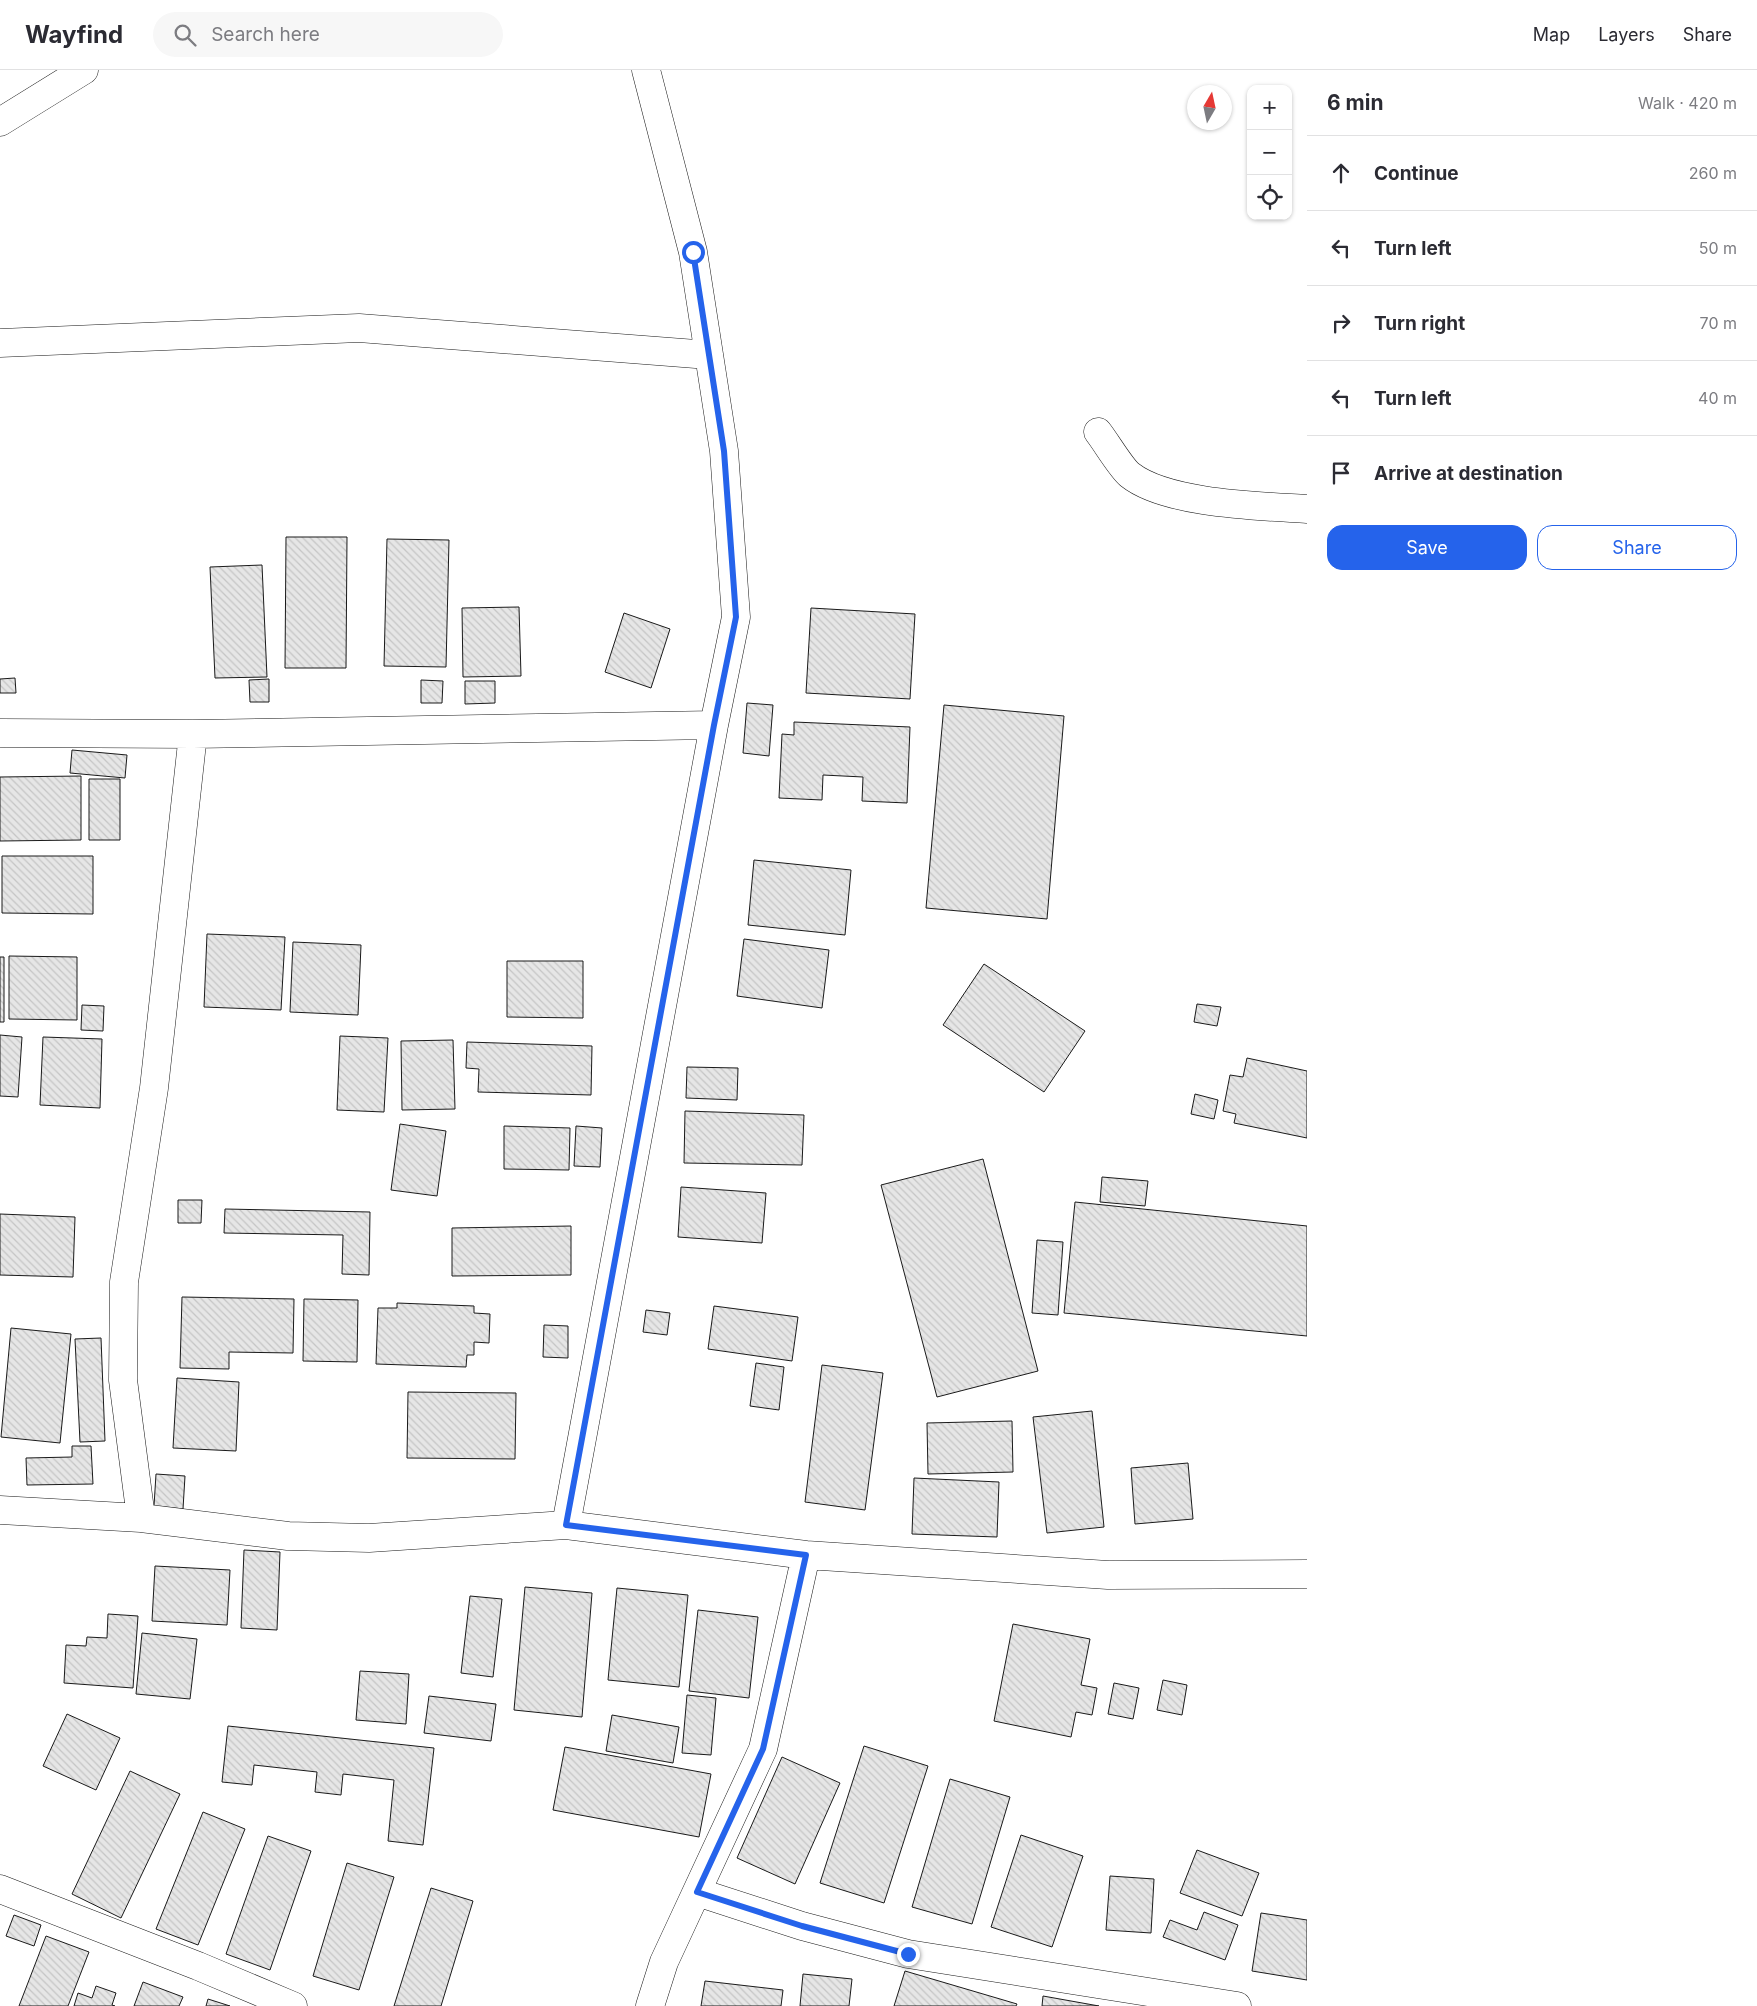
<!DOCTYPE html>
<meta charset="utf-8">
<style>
:root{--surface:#fff;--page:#f7f7f7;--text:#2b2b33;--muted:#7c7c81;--line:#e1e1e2;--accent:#2563eb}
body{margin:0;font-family:Inter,sans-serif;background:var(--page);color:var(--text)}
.controls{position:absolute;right:15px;top:15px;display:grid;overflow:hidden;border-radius:10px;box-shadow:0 1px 4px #0004}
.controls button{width:45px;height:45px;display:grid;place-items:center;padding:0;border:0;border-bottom:1px solid var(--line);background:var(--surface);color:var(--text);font:25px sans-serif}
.compass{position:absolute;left:1187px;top:15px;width:45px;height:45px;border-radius:50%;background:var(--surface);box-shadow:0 1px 4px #0004;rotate:9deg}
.stop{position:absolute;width:15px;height:15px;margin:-11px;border:4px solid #2563eb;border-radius:50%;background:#fff}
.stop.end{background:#2563eb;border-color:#fff;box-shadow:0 1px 5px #0008}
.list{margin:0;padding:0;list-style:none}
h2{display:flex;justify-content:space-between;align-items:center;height:65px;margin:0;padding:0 20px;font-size:21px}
h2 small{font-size:16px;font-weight:400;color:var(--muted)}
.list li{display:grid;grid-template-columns:32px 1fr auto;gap:15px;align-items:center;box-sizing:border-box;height:75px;padding:0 20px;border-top:1px solid var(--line)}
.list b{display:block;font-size:19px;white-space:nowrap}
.list em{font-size:16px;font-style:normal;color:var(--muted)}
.actions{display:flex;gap:10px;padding:15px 20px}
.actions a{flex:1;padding:11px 0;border:1px solid var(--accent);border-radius:15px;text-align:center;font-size:18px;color:var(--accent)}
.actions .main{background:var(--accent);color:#fff}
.icon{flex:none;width:28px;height:28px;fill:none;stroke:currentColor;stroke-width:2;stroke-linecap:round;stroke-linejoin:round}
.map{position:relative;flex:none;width:1307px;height:1936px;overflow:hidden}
header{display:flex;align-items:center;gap:30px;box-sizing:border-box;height:70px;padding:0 25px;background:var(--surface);border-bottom:1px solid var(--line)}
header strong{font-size:24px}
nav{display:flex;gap:28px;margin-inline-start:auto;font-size:18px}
.search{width:350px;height:45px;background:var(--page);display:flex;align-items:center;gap:12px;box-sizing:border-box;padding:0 18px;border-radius:28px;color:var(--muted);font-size:19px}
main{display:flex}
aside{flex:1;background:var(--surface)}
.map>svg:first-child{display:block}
.building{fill:url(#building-back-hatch);stroke:#1a1a1a}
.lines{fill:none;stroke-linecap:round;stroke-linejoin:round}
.minor-casing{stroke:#1a1a1a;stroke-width:29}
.minor{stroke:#fff;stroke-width:28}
.route{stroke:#2563eb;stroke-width:6}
</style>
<header>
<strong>Wayfind</strong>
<div class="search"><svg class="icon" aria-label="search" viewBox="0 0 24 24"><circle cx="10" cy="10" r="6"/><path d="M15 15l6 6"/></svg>Search here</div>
<nav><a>Map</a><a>Layers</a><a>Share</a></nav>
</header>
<main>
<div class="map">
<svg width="1307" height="1936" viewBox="0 0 1307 1936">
<defs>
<pattern id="building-back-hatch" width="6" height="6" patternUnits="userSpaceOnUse" patternTransform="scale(1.25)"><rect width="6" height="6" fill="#e6e6e6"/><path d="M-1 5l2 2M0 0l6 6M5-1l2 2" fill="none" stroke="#c5c5c5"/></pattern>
</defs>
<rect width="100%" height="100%" fill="#fff"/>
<path class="building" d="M286,467H347L346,598H285Z
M387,469L449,470L446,597L384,596Z
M262,495L267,607L215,608L210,497Z
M519,537L521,606L463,607L462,538Z
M811,538L915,544L910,629L806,623Z
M624,543L670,559L651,618L605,602Z
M15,608L16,623H0V609Z
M269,609V632H250L249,610Z
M421,610L443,611L442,633H421Z
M465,611H495V633L465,634Z
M747,633L773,635L769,686L743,683Z
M944,635L1064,646L1047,849L926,838Z
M794,652L910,657L907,733L862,731L863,707L823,705L822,730L779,728L782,664L794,665Z
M72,680L127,685L125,708L70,703Z
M81,706V770L0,771V707Z
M89,709H120V770H89Z
M2,786H93V844L2,843Z
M754,790L851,800L845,865L748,855Z
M207,864L285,867L281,940L204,937Z
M744,869L829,880L822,938L737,926Z
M293,872L361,875L358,945L290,942Z
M9,886L77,887V950L9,949Z
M0,887H4V952H0Z
M507,891H583V948L507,947Z
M984,894L1085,961L1044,1022L943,955Z
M1197,934L1221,937L1217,956L1194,952Z
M82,935L104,936L103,961L81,960Z
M0,965L22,967L18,1027L0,1026Z
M340,966L388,968L384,1042L337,1040Z
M43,967L102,969L100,1038L40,1035Z
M453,970L455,1039L402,1040L401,971Z
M467,972L592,976L591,1025L478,1022L479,999L466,998Z
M1247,988L1307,1001V1068L1234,1053L1236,1044L1223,1041L1230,1005L1243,1007Z
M687,997L738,998L737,1030L686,1028Z
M1195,1024L1218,1030L1214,1049L1191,1044Z
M685,1041L804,1045L802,1095L684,1093Z
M400,1054L446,1061L437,1126L391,1120Z
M504,1056L570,1058L569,1100L504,1099Z
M576,1056L602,1058L600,1097L574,1096Z
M983,1089L1038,1301L937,1327L881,1115Z
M1102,1107L1148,1111L1145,1136L1100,1132Z
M681,1117L766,1123L762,1173L678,1167Z
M178,1130H202L201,1153H178Z
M1075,1132L1307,1156V1266L1064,1243Z
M225,1139L370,1142L369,1205L342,1204L343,1165L224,1163Z
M0,1144L75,1147L73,1207L0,1205Z
M571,1156V1205L452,1206V1158Z
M1037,1170L1063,1172L1058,1245L1032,1243Z
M182,1227L294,1229L293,1283L229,1282V1299L180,1298Z
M304,1229L358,1230L357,1292L303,1291Z
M397,1233L474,1236V1243L490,1244L489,1273L474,1272V1285H467L466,1297L376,1294L378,1238H397Z
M714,1236L798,1247L792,1291L708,1279Z
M646,1240L670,1243L667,1265L643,1262Z
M544,1255L568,1256V1288L543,1287Z
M11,1258L71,1264L60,1373L1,1367Z
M101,1268L105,1371L80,1372L75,1269Z
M756,1293L784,1297L779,1340L750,1336Z
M822,1295L883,1303L865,1440L805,1432Z
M177,1308L239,1312L236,1381L173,1378Z
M408,1322L516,1323L515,1389L407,1388Z
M1092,1341L1104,1457L1047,1463L1033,1347Z
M1012,1351L1013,1402L928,1404L927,1353Z
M72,1376H91L93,1414L27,1415L26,1388L72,1387Z
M1188,1393L1193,1449L1135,1454L1131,1398Z
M156,1404L185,1406L183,1439L154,1436Z
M914,1408L999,1412L997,1467L912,1464Z
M244,1480L280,1482L277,1560L241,1558Z
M155,1496L230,1500L227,1555L152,1551Z
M525,1517L592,1523L582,1647L514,1640Z
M617,1518L688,1525L679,1617L608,1610Z
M470,1526L502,1529L493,1607L461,1603Z
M698,1540L758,1547L749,1628L689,1621Z
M108,1544L138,1546L133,1618L64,1613L66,1575L86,1576L87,1567L107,1568Z
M1013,1554L1090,1569L1081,1615L1097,1618L1092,1645L1076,1642L1071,1667L994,1651Z
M142,1563L197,1569L190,1629L136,1624Z
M360,1601L409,1604L406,1654L356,1650Z
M1163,1610L1187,1615L1182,1645L1157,1640Z
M1114,1613L1139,1618L1133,1649L1108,1644Z
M687,1625L716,1628L711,1685L682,1683Z
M429,1626L496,1634L491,1671L424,1663Z
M67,1644L120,1668L96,1720L43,1696Z
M612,1645L679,1657L673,1693L606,1681Z
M228,1656L434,1678L423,1775L388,1771L394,1710L343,1704L341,1725L315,1722L317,1702L254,1695L252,1715L222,1712Z
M864,1676L928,1696L884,1833L820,1813Z
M565,1677L711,1704L699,1767L553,1740Z
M782,1687L840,1713L795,1814L737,1788Z
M130,1701L180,1724L121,1848L72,1824Z
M950,1709L1010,1727L972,1854L912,1837Z
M203,1742L245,1759L198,1875L156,1859Z
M1021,1765L1083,1786L1052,1877L991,1857Z
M268,1766L311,1781L270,1900L226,1884Z
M1197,1780L1259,1803L1242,1846L1180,1823Z
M347,1793L394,1807L359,1920L313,1906Z
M1110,1806L1154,1809L1151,1863L1106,1860Z
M431,1818L473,1831L441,1936H394Z
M1204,1842L1238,1855L1225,1890L1163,1867L1170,1850L1197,1860Z
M1261,1843L1307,1850V1910L1252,1901Z
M14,1845L41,1855L34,1876L6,1866Z
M46,1866L89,1882L68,1936H19Z
M905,1901L1017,1934L1016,1936H894Z
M803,1904L852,1909L849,1936H800Z
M705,1911L783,1920L781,1936H701Z
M143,1912L183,1927L179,1936H134Z
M96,1916L116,1923L112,1935L115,1936H74L78,1923L92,1928Z
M1043,1926L1099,1936H1042Z
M208,1929L230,1936H206Z"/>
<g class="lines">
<defs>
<path id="minor" d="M0,52L84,0
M0,273L359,258L709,285
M1098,362C1106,372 1121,398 1130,405C1167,434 1260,436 1307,439
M0,663L193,664L714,655
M0,1440L141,1448L288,1466L369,1468L566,1455L806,1485L1108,1505L1307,1504
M141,1448L123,1310L124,1212L154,1018L193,664
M566,1455L714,655L736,547L724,381L693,182L646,0
M0,1819L198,1896L293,1936
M697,1822L802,1856L908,1884L1237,1936
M650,1936L664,1892L763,1679L806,1485"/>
</defs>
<use href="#minor" class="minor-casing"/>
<use href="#minor" class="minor"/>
</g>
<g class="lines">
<path class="route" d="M693,182L724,381L736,547L714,655L566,1455L806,1485L763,1679L697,1822L802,1856L908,1884"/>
</g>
</svg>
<div class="controls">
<button>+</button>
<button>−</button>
<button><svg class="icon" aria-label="locate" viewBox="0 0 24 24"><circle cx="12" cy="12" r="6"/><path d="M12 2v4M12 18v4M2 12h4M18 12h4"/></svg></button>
</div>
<svg class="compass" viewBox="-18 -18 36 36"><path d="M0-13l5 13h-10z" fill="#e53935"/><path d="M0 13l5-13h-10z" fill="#7c7c81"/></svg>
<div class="stop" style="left:693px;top:182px"></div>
<div class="stop end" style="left:908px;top:1884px"></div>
</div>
<aside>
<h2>6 min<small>Walk · 420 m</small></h2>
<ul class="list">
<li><svg class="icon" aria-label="ahead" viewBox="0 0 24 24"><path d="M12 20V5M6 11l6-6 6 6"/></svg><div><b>Continue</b></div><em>260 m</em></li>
<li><svg class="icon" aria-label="left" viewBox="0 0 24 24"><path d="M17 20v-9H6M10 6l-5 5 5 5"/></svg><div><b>Turn left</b></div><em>50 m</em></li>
<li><svg class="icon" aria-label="right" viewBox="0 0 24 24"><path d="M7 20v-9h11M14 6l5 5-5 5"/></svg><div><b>Turn right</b></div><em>70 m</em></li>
<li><svg class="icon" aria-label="left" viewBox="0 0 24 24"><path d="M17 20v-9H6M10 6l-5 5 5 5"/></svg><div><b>Turn left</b></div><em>40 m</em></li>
<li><svg class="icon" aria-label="arrive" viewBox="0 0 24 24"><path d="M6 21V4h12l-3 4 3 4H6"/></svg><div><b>Arrive at destination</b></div></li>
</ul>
<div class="actions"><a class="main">Save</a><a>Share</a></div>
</aside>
</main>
